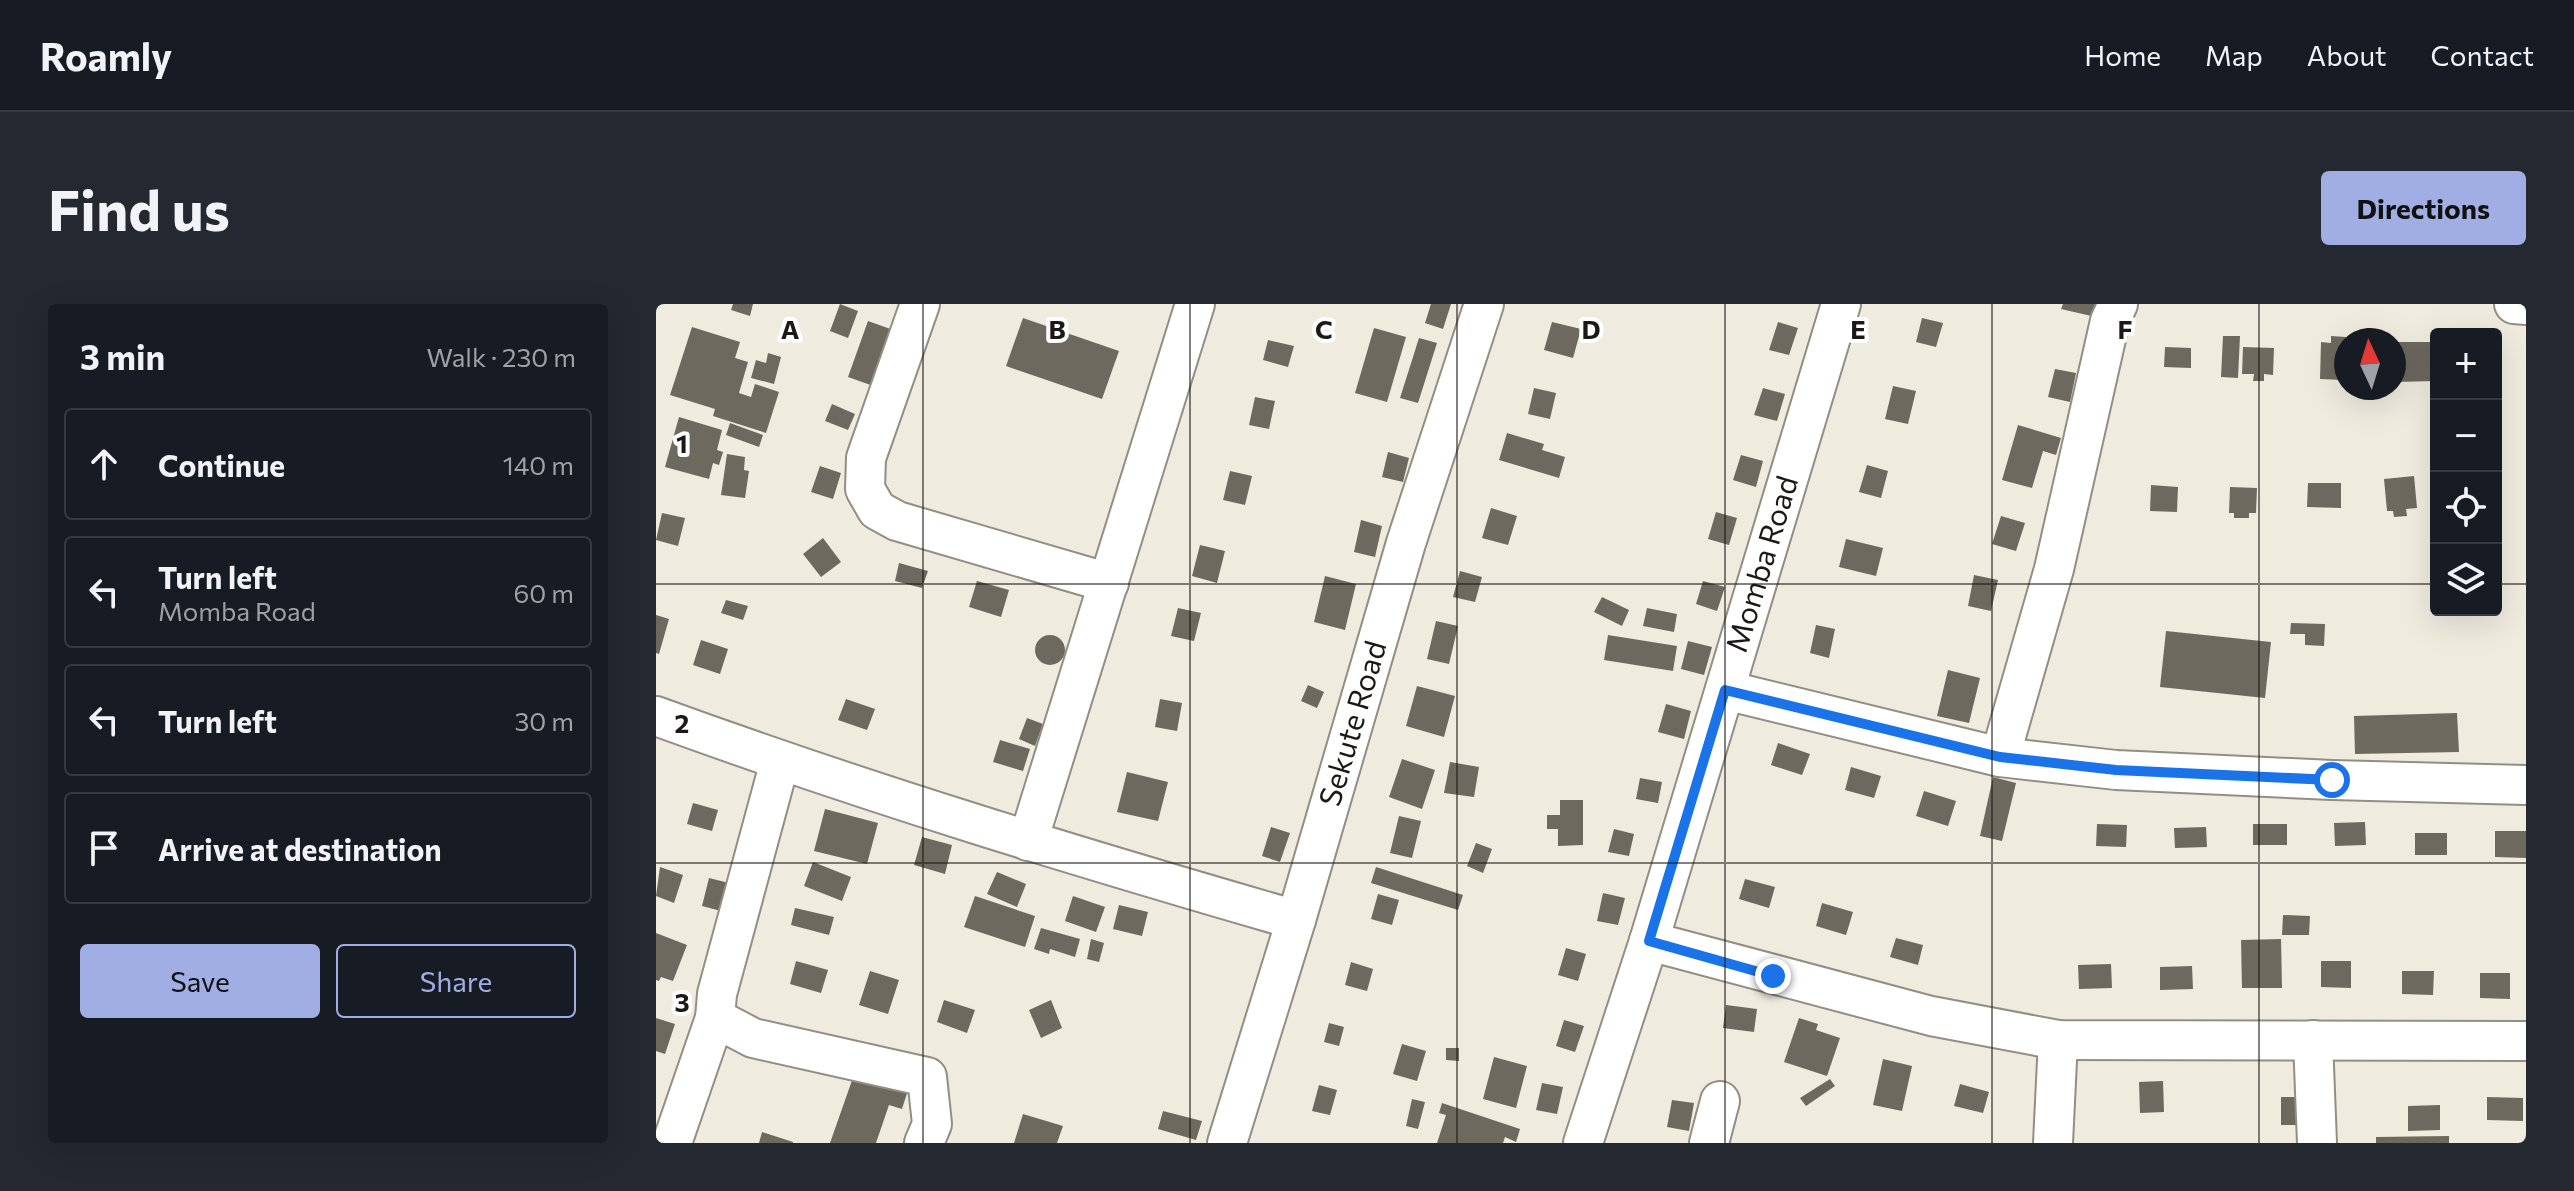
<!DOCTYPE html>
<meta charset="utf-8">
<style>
:root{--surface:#171b24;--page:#242831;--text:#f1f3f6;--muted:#9ea1a6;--line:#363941;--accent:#a0aee3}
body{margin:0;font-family:Commissioner,sans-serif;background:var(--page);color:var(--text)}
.controls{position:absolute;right:24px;top:24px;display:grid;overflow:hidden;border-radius:8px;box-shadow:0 8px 32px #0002}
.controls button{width:72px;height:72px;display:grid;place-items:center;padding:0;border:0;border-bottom:2px solid var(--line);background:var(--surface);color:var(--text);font:40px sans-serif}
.compass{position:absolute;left:1678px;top:24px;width:72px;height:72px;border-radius:50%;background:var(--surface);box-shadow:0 8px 32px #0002;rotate:356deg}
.stop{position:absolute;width:24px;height:24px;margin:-18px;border:6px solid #1a73e8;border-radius:50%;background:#fff}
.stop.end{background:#1a73e8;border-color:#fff;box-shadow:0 2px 8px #0008}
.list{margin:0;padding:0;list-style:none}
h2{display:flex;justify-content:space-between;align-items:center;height:104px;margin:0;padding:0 32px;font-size:34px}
h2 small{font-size:26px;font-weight:400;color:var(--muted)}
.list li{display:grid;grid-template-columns:52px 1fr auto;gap:24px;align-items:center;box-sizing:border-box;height:112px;margin:0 16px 16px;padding:0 16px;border:2px solid var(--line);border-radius:8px}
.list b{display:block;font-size:30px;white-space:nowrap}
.list p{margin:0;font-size:26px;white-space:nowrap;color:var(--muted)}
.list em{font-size:26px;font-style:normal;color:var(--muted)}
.actions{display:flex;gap:16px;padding:24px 32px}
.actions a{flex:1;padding:18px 0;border:2px solid var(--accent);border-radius:8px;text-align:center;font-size:28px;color:var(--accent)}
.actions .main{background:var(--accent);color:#111}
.icon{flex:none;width:44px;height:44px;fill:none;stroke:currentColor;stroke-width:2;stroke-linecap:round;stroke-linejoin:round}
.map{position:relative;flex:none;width:1870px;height:839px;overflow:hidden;border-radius:8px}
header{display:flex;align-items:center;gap:48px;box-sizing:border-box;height:112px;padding:0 40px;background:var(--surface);border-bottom:2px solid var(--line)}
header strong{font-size:38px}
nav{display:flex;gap:44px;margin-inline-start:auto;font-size:28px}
.intro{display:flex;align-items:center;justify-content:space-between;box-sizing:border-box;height:192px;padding:0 48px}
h1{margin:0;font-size:56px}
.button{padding:20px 36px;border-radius:8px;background:var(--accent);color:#111;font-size:28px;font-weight:700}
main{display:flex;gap:48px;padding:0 48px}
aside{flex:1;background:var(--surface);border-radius:8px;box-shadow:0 8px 32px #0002}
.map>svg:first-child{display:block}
.building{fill:#6d695e}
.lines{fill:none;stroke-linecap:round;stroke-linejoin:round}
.minor-casing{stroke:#938e83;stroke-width:42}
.minor{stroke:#fff;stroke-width:38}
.route{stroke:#1a73e8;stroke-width:10}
.grid{fill:none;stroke:#1b1915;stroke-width:2;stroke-opacity:0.55}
.labels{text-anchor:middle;stroke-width:8;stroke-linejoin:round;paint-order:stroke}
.street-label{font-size:30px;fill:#1b1915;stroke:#fff}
.grid-label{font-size:26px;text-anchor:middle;font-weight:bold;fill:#1b1915;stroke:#fff;stroke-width:8;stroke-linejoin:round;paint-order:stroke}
</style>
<header>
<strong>Roamly</strong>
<nav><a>Home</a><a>Map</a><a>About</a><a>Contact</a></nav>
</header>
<div class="intro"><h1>Find us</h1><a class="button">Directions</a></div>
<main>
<aside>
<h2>3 min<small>Walk · 230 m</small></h2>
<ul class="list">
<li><svg class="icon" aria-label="ahead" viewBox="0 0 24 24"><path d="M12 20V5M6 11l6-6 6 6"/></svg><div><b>Continue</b></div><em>140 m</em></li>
<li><svg class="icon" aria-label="left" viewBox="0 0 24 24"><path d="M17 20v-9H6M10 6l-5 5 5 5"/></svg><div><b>Turn left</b><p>Momba Road</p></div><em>60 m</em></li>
<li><svg class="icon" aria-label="left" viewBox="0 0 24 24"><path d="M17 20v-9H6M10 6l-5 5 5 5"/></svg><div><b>Turn left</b></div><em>30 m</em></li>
<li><svg class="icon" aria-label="arrive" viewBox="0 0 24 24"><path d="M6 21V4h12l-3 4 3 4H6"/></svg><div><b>Arrive at destination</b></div></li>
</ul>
<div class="actions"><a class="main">Save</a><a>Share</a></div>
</aside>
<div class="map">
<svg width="1870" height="839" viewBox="0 0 1870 839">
<rect width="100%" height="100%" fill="#f0ebdf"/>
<path class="building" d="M77,0H97L94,12L75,6Z
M184,0L202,7L192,34L174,27Z
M775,0H795L787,25L769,19Z
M1407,0H1447L1444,14L1405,5Z
M367,14L463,47L446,95L350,62Z
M1266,14L1287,19L1280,43L1260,38Z
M212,17L243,28L223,84L192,73Z
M896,18L925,25L917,54L888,46Z
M1122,18L1142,24L1133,51L1113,46Z
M36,23L84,38L79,54L92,58L83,89L95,93L99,80L123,88L110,129L57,112L59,105L14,91Z
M718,24L750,33L731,98L699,89Z
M1567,32H1584L1582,74L1565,73Z
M1675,32L1690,33L1688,76L1664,75L1665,38L1675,39Z
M763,34L781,39L762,99L744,94Z
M612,36L638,42L632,63L607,56Z
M1738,38H1780V77L1738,78Z
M1509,43L1535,44V64L1508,63Z
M1587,43L1618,44L1617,71L1608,70V77H1597L1598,70H1586Z
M112,49L125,53L118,80L95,74L100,56L110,59Z
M1399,65L1420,69L1414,98L1392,93Z
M1237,82L1260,87L1252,120L1229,115Z
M878,84L900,89L894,115L872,110Z
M1107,84L1129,90L1121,117L1098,111Z
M599,93L619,97L613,125L593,121Z
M176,100L199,110L192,126L169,117Z
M23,113L66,126L61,146L67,148L63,161L57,159L53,175L9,163Z
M74,119L107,131L103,143L70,131Z
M1362,121L1405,134L1400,151L1387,147L1376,184L1346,176Z
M851,129L888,140L886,146L909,153L903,174L843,156Z
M732,148L753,154L747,178L726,173Z
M71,150L89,153L88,166L93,167L89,194L65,191Z
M1085,151L1107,157L1100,183L1077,176Z
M1211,161L1232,167L1225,194L1203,188Z
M164,162L185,169L177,195L155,188Z
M574,167L596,172L589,201L567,196Z
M1758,172L1761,204L1750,205L1751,212L1738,213L1737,207H1731L1728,175Z
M1652,179H1685V204L1651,203Z
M1495,181L1522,183L1521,208L1494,207Z
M1574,183L1601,184L1600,209H1593V214H1578V209H1573Z
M835,204L861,212L852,241L826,234Z
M1060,208L1081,214L1073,241L1052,235Z
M6,209L29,214L22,242L0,236Z
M1345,212L1369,219L1360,247L1336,240Z
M705,216L726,222L719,253L698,248Z
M167,234L185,258L165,273L147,250Z
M1190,235L1227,244L1220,272L1183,263Z
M544,241L569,247L561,279L536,272Z
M243,259L272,267L266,284L239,277Z
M804,267L826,273L819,298L797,293Z
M1318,271L1342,276L1335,307L1312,302Z
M669,272L700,280L689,326L658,318Z
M321,277L353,286L345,313L313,303Z
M1047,277L1069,283L1061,307L1040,300Z
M946,293L973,306L966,322L938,308Z
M70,296L92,302L87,316L65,309Z
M522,304L545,309L538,337L515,332Z
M991,304L1021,310L1018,328L987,322Z
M0,311L13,315L3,350L0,349Z
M780,317L802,322L793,360L771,355Z
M1635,319L1669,320L1668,342L1649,341V330H1634Z
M1160,321L1179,325L1173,354L1154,349Z
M1510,327L1615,338L1609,394L1504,383Z
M379 346a15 15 0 1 1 30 0a15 15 0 1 1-30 0Z
M952,331L1021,342L1017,367L948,356Z
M45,336L72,345L64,370L37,361Z
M1032,337L1056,343L1048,371L1025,365Z
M1292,366L1324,374L1313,419L1281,412Z
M652,381L668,388L661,404L645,397Z
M761,382L799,392L788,433L750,422Z
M190,395L219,405L211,426L182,416Z
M504,395L526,399L521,427L499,423Z
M1010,400L1035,407L1028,435L1002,428Z
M1801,409L1803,448L1699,450L1698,412Z
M371,414L387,420L379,442L363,435Z
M344,436L374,445L367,467L337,458Z
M1122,439L1154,450L1146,471L1115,461Z
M746,455L779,466L766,505L733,493Z
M794,458L823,463L818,493L788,489Z
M1195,463L1225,472L1218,494L1189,486Z
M471,468L512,478L502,517L461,508Z
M1337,473L1360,479L1346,537L1324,532Z
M984,474L1006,478L1002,499L980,495Z
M1268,487L1300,497L1292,522L1260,512Z
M904,496H927V541L902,542V525H891V511H904Z
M37,499L62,506L56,527L31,520Z
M169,505L222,519L211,560L158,547Z
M743,512L765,517L756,554L734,549Z
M1709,518L1710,541L1679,542L1678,519Z
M1441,520L1471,521L1470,543L1440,542Z
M1597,520H1631V541H1597Z
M615,523L634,529L624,558L606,552Z
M1550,523L1551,543L1519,544L1518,524Z
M958,525L978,530L973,552L952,548Z
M1839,527H1870V554L1839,553Z
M1759,529H1791V551H1759Z
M266,533L296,541L289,570L258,561Z
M820,539L836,545L827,569L811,562Z
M157,558L195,573L186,597L148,582Z
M4,563L27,571L18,599L0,592Z
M720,563L807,591L802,606L715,579Z
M341,568L370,580L361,603L331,590Z
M53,574L73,579L65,607L46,602Z
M1089,575L1119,583L1113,604L1083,595Z
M947,589L969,594L962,621L941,617Z
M722,590L743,596L736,621L715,615Z
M319,592L379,612L369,643L308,623Z
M417,592L449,603L440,628L409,617Z
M1166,599L1197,608L1190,631L1160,622Z
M463,601L492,608L486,632L457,625Z
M139,604L178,613L173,631L135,621Z
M1627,611L1654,612L1653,631H1626Z
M385,624L424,635L419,653L394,645L393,650L378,645Z
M0,629L31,641L17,677L5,673L3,677L0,676Z
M1240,634L1267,641L1262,661L1234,653Z
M435,635L448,639L443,658L431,655Z
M1625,635L1626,684H1586L1585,636Z
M910,644L930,650L922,677L902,671Z
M140,657L172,666L165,689L134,680Z
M1665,657H1695V684L1665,683Z
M695,658L717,665L711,687L689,681Z
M1455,660L1456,684L1423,685L1422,661Z
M1536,662L1537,685L1504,686V663Z
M214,667L243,676L232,710L203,701Z
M1746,667H1778L1777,691L1746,690Z
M1824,669H1854V695L1824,694Z
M288,696L319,706L311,729L281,718Z
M395,696L406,724L385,734L373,706Z
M1070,701L1101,705L1098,728L1067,724Z
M0,714L19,720L9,750L0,747Z
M1143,714L1162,720L1160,726L1184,734L1171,772L1128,758Z
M908,716L928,722L919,748L900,742Z
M673,719L688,723L683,742L668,738Z
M746,740L770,747L761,777L737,770Z
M790,744H803V757L790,756Z
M838,753L871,762L860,804L827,795Z
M1227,755L1256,762L1246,807L1217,801Z
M200,765L253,783L246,805L233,801L220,839H174Z
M1174,775L1179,782L1150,802L1144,794Z
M1507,777L1508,808L1484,809L1483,778Z
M886,779L907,783L901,810L880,806Z
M1304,780L1333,788L1327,809L1298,802Z
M663,781L681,786L674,811L656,807Z
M1625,793H1654V821H1625Z
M1831,793L1867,794V817L1831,816Z
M756,795L769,798L762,825L750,822Z
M1016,796L1038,799L1033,827L1011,823Z
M786,799L864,825L860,838L849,833L847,839H781L790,811L783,809Z
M1784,801V826L1752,827V802Z
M507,807L546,817L540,836L502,825Z
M367,810L407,822L401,839H358Z
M106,828L137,838V839H103Z
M1793,832V839H1720V833Z"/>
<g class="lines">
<defs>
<g id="minor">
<path d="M264,0L210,154L209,185L221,206L241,217L453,279"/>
<path d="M1858,0L1870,1"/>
<path d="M1069,386L1344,453L1460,466L1676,476L1870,481"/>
<path d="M0,412C211,489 425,554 640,616"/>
<path d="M1344,453L1398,265L1454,17L1462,0"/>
<path d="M372,537L539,0"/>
<path d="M993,637L1275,712L1402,736L1870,737"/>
<path d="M59,714L97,734L271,773L276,820L268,839"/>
<path d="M1657,736L1661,839"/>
<path d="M16,839L59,714L61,690L124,457"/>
<path id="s1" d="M571,839L640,616L750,239L828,0"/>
<path id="s2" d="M927,839L993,637L1185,0"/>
<path d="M1053,839L1064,797"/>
<path d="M1397,839L1402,736"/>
</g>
</defs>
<use href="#minor" class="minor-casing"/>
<use href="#minor" class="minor"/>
</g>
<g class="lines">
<path class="route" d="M1117,672L993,637L1069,386L1344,453L1460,466L1676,476"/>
</g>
<path class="grid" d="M267,0V839M534,0V839M801,0V839M1069,0V839M1336,0V839M1603,0V839M0,280H1780M1840,280H1870M0,559H1870"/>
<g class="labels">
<g class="street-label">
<text dy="10" stroke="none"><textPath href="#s2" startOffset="606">Momba Road</textPath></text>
<text dy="10" stroke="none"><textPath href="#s1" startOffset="438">Sekute Road</textPath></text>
</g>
</g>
<g class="grid-label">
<text x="134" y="35">A</text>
<text x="401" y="35">B</text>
<text x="668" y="35">C</text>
<text x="935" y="35">D</text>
<text x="1202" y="35">E</text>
<text x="1469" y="35">F</text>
<text x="26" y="149">1</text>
<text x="26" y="429">2</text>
<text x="26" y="708">3</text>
</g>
</svg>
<div class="controls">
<button>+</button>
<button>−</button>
<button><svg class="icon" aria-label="locate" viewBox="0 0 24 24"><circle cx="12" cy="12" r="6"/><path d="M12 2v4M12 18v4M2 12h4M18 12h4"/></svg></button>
<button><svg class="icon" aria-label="layers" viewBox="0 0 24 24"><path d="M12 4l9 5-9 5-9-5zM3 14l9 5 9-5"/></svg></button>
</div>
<svg class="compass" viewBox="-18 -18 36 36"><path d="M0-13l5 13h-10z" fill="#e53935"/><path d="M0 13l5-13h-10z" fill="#9ea1a6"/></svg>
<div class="stop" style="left:1676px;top:476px"></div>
<div class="stop end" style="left:1117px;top:672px"></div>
</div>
</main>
